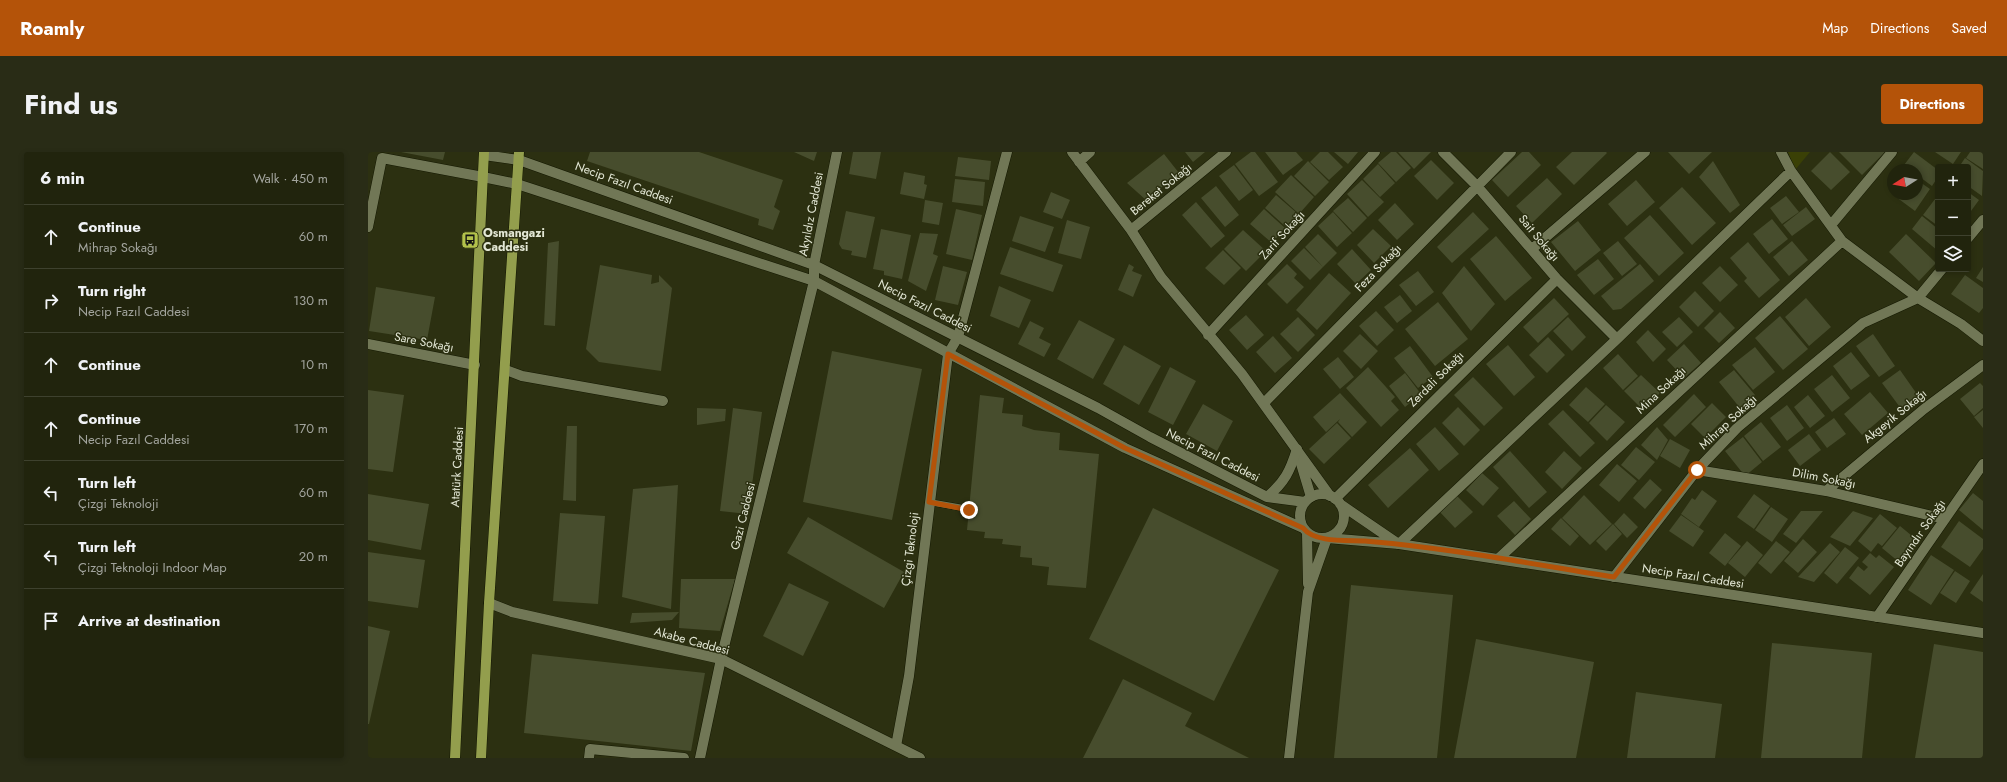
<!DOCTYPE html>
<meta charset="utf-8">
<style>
:root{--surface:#21240d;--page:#292c16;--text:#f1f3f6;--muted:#a2a49d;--line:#3e412e;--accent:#b45309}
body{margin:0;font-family:Jost,sans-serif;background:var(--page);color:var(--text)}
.controls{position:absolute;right:12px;top:12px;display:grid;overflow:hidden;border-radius:4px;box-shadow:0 2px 6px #0003}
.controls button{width:36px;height:36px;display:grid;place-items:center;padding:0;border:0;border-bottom:1px solid var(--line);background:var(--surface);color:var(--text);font:20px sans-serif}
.compass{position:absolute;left:1519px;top:12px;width:36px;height:36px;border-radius:50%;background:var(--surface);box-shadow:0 2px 6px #0003;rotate:259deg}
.stop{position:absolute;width:12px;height:12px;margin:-9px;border:3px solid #b45309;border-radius:50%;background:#fff}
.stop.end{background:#b45309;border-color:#fff;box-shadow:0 1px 4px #0008}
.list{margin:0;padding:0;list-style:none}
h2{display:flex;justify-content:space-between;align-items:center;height:52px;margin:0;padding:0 16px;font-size:17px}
h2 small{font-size:13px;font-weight:400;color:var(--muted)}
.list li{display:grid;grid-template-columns:26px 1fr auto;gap:12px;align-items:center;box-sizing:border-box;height:64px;padding:0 16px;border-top:1px solid var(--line)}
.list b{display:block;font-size:15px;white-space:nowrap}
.list p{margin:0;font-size:13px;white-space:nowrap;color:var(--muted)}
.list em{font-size:13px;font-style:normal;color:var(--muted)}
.icon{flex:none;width:22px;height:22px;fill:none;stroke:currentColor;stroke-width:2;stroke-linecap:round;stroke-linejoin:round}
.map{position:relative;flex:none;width:1615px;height:606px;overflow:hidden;border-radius:4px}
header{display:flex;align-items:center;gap:24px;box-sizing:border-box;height:56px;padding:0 20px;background:var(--accent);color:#fff}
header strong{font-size:19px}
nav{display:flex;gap:22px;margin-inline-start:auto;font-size:14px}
.intro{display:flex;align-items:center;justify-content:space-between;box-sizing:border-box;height:96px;padding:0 24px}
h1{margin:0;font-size:28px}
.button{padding:10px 18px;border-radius:4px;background:var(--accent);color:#fff;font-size:14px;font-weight:700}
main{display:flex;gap:24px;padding:0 24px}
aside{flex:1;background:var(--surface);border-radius:4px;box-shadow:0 2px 6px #0003}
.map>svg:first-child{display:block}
.green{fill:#3a4006}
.building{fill:#474d2d}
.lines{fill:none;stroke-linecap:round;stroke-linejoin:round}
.service-casing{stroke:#141800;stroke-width:7}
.minor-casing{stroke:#141800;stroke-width:11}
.tertiary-casing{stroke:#141800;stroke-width:11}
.primary-casing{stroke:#141800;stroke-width:11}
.service{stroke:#717756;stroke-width:6}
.minor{stroke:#717756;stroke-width:10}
.tertiary{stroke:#717756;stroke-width:10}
.primary{stroke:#939e4d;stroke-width:10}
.route{stroke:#b45309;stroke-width:5}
.labels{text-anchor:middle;stroke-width:3;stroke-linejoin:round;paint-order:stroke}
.street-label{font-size:12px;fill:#e3e7d5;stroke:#2c3011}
.poi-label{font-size:12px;font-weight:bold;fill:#e3e7d5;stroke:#2c3011;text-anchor:start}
</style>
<header>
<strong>Roamly</strong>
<nav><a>Map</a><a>Directions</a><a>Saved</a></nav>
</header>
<div class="intro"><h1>Find us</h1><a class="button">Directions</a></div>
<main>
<aside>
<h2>6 min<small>Walk · 450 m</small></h2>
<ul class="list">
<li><svg class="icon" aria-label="ahead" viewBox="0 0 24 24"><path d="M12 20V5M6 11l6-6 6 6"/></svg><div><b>Continue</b><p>Mihrap Sokağı</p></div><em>60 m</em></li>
<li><svg class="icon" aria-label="right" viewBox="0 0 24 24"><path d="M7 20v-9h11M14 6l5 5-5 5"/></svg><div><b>Turn right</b><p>Necip Fazıl Caddesi</p></div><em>130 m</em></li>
<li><svg class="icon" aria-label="ahead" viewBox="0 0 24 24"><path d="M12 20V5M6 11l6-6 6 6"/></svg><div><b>Continue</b></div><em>10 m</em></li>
<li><svg class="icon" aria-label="ahead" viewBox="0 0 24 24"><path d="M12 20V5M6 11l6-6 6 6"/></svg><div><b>Continue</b><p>Necip Fazıl Caddesi</p></div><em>170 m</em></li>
<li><svg class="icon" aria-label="left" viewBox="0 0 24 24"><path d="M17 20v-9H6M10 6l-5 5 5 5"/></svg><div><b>Turn left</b><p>Çizgi Teknoloji</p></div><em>60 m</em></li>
<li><svg class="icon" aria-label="left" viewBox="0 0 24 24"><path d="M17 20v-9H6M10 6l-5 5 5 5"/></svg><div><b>Turn left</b><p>Çizgi Teknoloji Indoor Map</p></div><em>20 m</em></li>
<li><svg class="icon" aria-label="arrive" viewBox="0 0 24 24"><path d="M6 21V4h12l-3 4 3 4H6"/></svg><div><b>Arrive at destination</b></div></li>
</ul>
</aside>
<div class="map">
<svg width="1615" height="606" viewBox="0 0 1615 606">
<rect width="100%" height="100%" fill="#2c3011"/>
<path class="green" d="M1420,0H1442L1427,18Z"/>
<path class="building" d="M33,0H77L75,8Z
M222,0H331L415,28L406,55L412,59L405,78L390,73L391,67L219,9Z
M426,0H449L446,9Z
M485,0H513L508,27L481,22Z
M817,0H837L825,10Z
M883,0H887L910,30L891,44L867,12Z
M897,0H928L935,8L915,23Z
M952,0H960L975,15L961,28L942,10Z
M966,0H990L980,12Z
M1023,0H1028L1043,16L1028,30L1010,11Z
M1030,0H1063L1046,17Z
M1154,0H1161L1173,13L1140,45L1124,28Z
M1204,0H1238L1239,1L1206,33L1188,15Z
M1300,0H1344L1321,22Z
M1462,0L1482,20L1463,38L1443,19Z
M1471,0H1517L1494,23Z
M1546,0L1570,18V25L1564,34L1549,23V18H1543L1536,13Z
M1567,0H1593L1585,12Z
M1602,0H1615V17L1598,6Z
M796,2L811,21L778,48L759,31Z
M590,5L623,9L621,28L587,24Z
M1597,6L1615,19L1614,44L1600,34V15H1591Z
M1063,8L1086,31L1069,48L1046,24Z
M940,9L961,30L947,44L926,24Z
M1345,9L1372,53L1362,61L1331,25Z
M1010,12L1027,31L1012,45L995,27Z
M866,13L885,38L871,49L851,24Z
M536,20L557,24L556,32L559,33L556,47L532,42Z
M923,23L946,45L931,62L907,40Z
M1179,26L1194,42L1164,71L1148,54Z
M587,27L617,30L615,54L584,50Z
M994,28L1016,50L1000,65L979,42Z
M1268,28L1287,50L1259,74L1240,52Z
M1549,28L1562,37L1547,59L1524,42H1549Z
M848,34L871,63L857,75L833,46Z
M1314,35L1348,71L1324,93L1291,56Z
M683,40L702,48L694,67L675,60Z
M1600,40L1611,48L1603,59L1600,57Z
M908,43L930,62L918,75L897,56Z
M1570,43V74L1555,63Z
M1418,44L1431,60L1414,72L1402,56Z
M980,46L999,66L985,80L965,59Z
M557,48L575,51L571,73L554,70Z
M828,50L857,84L843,96L814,63Z
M1027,51L1046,72L1029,88L1010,68Z
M1438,55L1447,67L1424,84L1415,73Z
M588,57L614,63L604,108L578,102Z
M896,57L917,76L904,91L882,72Z
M478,59L507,65L498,106L483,103L484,99L474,97L471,92Z
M965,60L984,81L969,95L950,74Z
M1105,60L1121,77L1084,111L1069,95Z
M1282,63L1316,101L1291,124L1256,86Z
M652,64L686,75L677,100L644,89Z
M1554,64L1570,77V99L1544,77Z
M1404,67L1420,87L1401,102L1385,82Z
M699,68L722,75L713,107L690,101Z
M1210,69L1233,98L1207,119L1183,90Z
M513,77L543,83L534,127L516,123V119L505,117Z
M1005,77L1023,94L1006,111L989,93Z
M875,78L898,99L878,119L856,97Z
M552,81L570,82L565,102L570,104L558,139L540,129Z
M950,82L969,101L955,115L937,95Z
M1538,82L1568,111L1551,129L1521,100Z
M1128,84L1164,126L1137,149L1102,107Z
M191,89L187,174L176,173L180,91Z
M1250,89L1269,112L1254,124L1235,101Z
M1424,89L1440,108L1421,124L1405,105Z
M1380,90L1412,128L1391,146L1376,129L1379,126L1362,106Z
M642,95L695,113L685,140L632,122Z
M936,96L955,115L942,128L923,109Z
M984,97L1003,118L988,132L969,112Z
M855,98L873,116L856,133L837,116Z
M1230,107L1246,127L1226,143L1209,123Z
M761,112L766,115L764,119L774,123L765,145L750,138Z
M919,112L929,122L926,126L936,135L919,152L899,132Z
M1272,112L1286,129L1253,157L1245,158L1233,144Z
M232,113L284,123L283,132L291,130V123L304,136L293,219L231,210L218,197Z
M575,114L599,120L590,153L567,148Z
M1096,114L1127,152L1103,179L1074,141Z
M1352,114L1370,133L1352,150L1334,131Z
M1615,115V130L1608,126Z
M1050,119L1066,140L1048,154L1031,133Z
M961,121L983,141L949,178L928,158Z
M1597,123L1615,136V156L1611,161L1583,142Z
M631,134L663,148L651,176L622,164Z
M8,135L67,145L59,188L1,179Z
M1327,139L1346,159L1330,175L1311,155Z
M1032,143L1044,159L1029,171L1016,155Z
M1186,146L1201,162L1170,191L1155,175Z
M1438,146L1463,175L1441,194L1417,165Z
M1070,150L1100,187L1067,214L1037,177Z
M1008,159L1026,178L1009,194L991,174Z
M1352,160L1367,176L1351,191L1336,176Z
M878,163L896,183L879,198L861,178Z
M1412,164L1440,197L1415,218L1387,186Z
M930,165L947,183L930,200L912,182Z
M1200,165L1218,185L1204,199L1185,179Z
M1311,165L1325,180L1309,195L1294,180Z
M711,168L747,187L725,227L689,207Z
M662,169L676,176L671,186L683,192L676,205L650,192Z
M1280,178L1298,197L1285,210L1268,190Z
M992,182L1010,199L993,217L975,199Z
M1505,182L1527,214L1511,225L1488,194Z
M905,184L924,206L907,221L888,200Z
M1180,185L1197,203L1179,221L1161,203Z
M1316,192L1333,211L1316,226L1299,208Z
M756,193L793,214L771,253L735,232Z
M1140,193L1167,225L1146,244L1118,212Z
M1042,194L1065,225L1050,236L1026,206Z
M1387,195L1407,220L1385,238L1364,213Z
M464,199L554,217L524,368L435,350Z
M1483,200L1502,224L1483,238L1465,214Z
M1250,202L1270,224L1255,238L1235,216Z
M970,205L986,225L972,237L955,217Z
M802,215L828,229L805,273L780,260Z
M1000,215L1027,245L1023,249L1031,258L1013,275L978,236Z
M1366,218L1387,243L1372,256L1351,230Z
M1532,218L1551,245L1534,258L1514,231Z
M1037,221L1053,242L1037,255L1021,234Z
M1273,223L1292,241L1275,258L1256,239Z
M1464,223L1482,246L1464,260L1446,237Z
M1105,225L1135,256L1116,274L1086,243Z
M1612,231L1615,234V256L1606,264L1592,247Z
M1218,235L1237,252L1220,270L1201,253Z
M0,238L36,243L25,320L0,317Z
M1502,240L1520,261L1494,283L1476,262Z
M972,241L999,270L984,285L970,270L972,267L958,280L945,265Z
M1326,242L1338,255L1307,285L1295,273Z
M612,243L636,246L634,261L655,263L654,274L666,278L692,281L691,298L731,302L718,436L679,433L681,415L664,413V406L652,405L653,394L634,392L635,387L616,386L617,380L599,378Z
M1440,243L1457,264L1442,276L1426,255Z
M1344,251L1358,265L1337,286L1323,272Z
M835,252L865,269L849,299L818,282Z
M1238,253L1257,270L1239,289L1221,271Z
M1419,253L1436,276L1419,289L1402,266Z
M1090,255L1112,278L1096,294L1074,271Z
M329,256L358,257L357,269L329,273Z
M365,256L394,260L380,362L352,359Z
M1195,258L1227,291L1212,305L1180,272Z
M1615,258V276L1606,265Z
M1466,266L1478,282L1459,296L1447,280Z
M1393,270L1413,295L1395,309L1376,284Z
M969,271L983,286L956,312L941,297Z
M199,274H209L208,349L195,348Z
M1067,275L1091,302L1071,319L1048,292Z
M1289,275L1300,288L1289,308L1273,293Z
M1441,282L1453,298L1432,314L1420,298Z
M1375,285L1394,310L1377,324L1357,299Z
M1302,287L1322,298L1312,316L1292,304Z
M1268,295L1287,310L1271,328L1253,313Z
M1042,296L1061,318L1020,356L1000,333Z
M1142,299L1179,340L1161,356L1125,315Z
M1196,299L1214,316L1194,337L1177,320Z
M1249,312L1269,329L1251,350L1231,333Z
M1114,321L1131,336L1115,354L1098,338Z
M1282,327L1294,338L1277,357L1265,346Z
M310,333L303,457L254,445L265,337Z
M1334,338L1349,349L1331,375L1313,362L1324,346L1327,348Z
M1605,341L1615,349V378L1591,358Z
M0,342L61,352L53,398L0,388Z
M1087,342L1105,360L1087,376L1070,358Z
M1386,342L1402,354L1386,377L1369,365Z
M1216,343L1244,372L1222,393L1194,366Z
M1146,349L1163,367L1147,383L1129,364Z
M1403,355L1420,367L1404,390L1387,378Z
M785,356L911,418L846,549L721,487Z
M1433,359H1455L1428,391L1415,382Z
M1485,359L1505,366L1482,394L1462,385Z
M192,361L237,364L230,452L185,449Z
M1256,361L1270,375L1259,386L1246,372Z
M1512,362L1529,376L1514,394L1510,391L1503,400L1490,389Z
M1313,363L1336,379L1325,395L1301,379Z
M440,365L536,420L516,456L419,401Z
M1193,366L1211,384L1202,394L1183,377Z
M1591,369L1615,387V397L1602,415L1573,395Z
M1245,372L1254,382L1238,399L1228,389Z
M1532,374L1549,388L1531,410L1514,396Z
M1357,381L1373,394L1357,414L1341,401Z
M1435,387L1449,400L1430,421L1416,409Z
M1379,389L1395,403L1377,425L1360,411Z
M1408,389L1422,400L1403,422L1390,411Z
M1462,391L1472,400L1446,430L1430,425Z
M1477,395L1491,406L1469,432L1456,421Z
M0,400L57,408L50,456L0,449Z
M1502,401L1508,406L1511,403L1526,415L1502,443L1481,426L1490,414L1496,419L1500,415L1494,410Z
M1563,403L1586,418L1563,453L1540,438Z
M1587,419L1602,429L1588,451L1572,441Z
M1615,422V450L1602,441Z
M313,427H367L352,479L311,476Z
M421,431L461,450L435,504L395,484Z
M983,433L1085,443L1069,606H966Z
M311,460L304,468L262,471L264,461Z
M0,474L22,479L1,572H0Z
M1108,487L1226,510L1208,606H1086Z
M1404,491L1504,501L1494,606H1393Z
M1566,492L1615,500V606H1547Z
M164,502L337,521L323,599L156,581Z
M755,527L824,561L817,574L881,606H715Z
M1268,540L1354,552L1347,606H1259Z"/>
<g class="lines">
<defs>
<path id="service" d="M561,350L601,357"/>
<path id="minor" d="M704,0L763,78L793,125L874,222L962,344
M1075,0L1109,34L1189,127L1249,187
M1413,0L1423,19L1474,89L1550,146L1593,172L1615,189
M711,10L722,0
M1463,73L1524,0
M0,75L14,6L115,25
M763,78L858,0
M1600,86L1615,68
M1164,97L1277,0
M840,183L1007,0
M0,192L107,213
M138,218L154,224L295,249
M896,251L1143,0
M931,305L943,345
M1329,318L1458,339L1577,367
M1458,339L1556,257L1615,213
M967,347L1189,127
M939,381L940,432
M1031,392L1249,187L1423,19
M1130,407L1474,89
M1246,425L1329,318L1369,276L1495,171L1550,146L1574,117
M121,451L144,460L353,507L552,606
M1509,465L1615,312
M528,594L541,524L580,202L590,185L639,0
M221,606L222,597L316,606
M921,606L940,440L959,386"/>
<path id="tertiary" d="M116,3L151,8L446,113L730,256L782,285L899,345L937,350
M115,25L149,32L446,129L757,296L935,376
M932 364a22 22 0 1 1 44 0a22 22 0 1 1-44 0Z
M899,345C917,330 922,319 929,297
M972,352L1029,391
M959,386L1031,392L1615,481
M332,606L353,507L446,129V113L469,0"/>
<path id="primary" d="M87,606L116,0
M113,606L121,451L151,0"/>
</defs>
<use href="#service" class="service-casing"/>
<use href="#minor" class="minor-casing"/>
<use href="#tertiary" class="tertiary-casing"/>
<use href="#primary" class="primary-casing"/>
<use href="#service" class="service"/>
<use href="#minor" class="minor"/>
<use href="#tertiary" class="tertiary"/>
<use href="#primary" class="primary"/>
</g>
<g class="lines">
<path class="route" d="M601,358L561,350L580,202L757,296L935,376C947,391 978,388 997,389C1081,396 1164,412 1246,425L1329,318"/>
</g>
<defs>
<symbol id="bus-square" viewBox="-11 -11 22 22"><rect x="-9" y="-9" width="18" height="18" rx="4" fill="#b3c24b" stroke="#2c3011"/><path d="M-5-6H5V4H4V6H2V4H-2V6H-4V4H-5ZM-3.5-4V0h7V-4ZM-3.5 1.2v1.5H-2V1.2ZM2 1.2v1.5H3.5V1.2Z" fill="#111"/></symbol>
</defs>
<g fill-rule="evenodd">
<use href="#bus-square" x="92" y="78" width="20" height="20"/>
</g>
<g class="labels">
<g class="street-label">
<text transform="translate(256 31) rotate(20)" y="4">Necip Fazıl Caddesi</text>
<text transform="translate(793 37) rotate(-39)" y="4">Bereket Sokağı</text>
<text transform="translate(443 62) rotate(-79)" y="4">Akyıldız Caddesi</text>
<text transform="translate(914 83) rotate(-48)" y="4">Zarif Sokağı</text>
<text transform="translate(1171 86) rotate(50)" y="4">Sait Sokağı</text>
<text transform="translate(1010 116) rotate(-46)" y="4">Feza Sokağı</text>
<text transform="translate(557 154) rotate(27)" y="4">Necip Fazıl Caddesi</text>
<text transform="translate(56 190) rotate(11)" y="4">Sare Sokağı</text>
<text transform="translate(1068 227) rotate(-45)" y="4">Zerdali Sokağı</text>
<text transform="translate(1293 238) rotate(-43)" y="4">Mina Sokağı</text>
<text transform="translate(1527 264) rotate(-39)" y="4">Akgeyik Sokağı</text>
<text transform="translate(1360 270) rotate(-43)" y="4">Mihrap Sokağı</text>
<text transform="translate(845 303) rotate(27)" y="4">Necip Fazıl Caddesi</text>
<text transform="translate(89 315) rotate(-87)" y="4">Atatürk Caddesi</text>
<text transform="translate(1456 326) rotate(11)" y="4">Dilim Sokağı</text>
<text transform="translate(375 364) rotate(-76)" y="4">Gazi Caddesi</text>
<text transform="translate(1552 381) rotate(-55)" y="4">Bayındır Sokağı</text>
<text transform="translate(542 397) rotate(-83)" y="4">Çizgi Teknoloji</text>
<text transform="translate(1325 424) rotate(9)" y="4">Necip Fazıl Caddesi</text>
<text transform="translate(324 489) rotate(15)" y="4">Akabe Caddesi</text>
</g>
<g class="poi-label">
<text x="115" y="85">Osmangazi<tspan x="115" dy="14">Caddesi</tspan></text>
</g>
</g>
</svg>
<div class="controls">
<button>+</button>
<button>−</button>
<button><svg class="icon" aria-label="layers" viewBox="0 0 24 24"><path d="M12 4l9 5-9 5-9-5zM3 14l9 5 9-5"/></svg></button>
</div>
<svg class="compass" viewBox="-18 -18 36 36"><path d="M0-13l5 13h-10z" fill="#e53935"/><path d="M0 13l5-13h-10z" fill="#a2a49d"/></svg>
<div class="stop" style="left:1329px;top:318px"></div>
<div class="stop end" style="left:601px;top:358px"></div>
</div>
</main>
